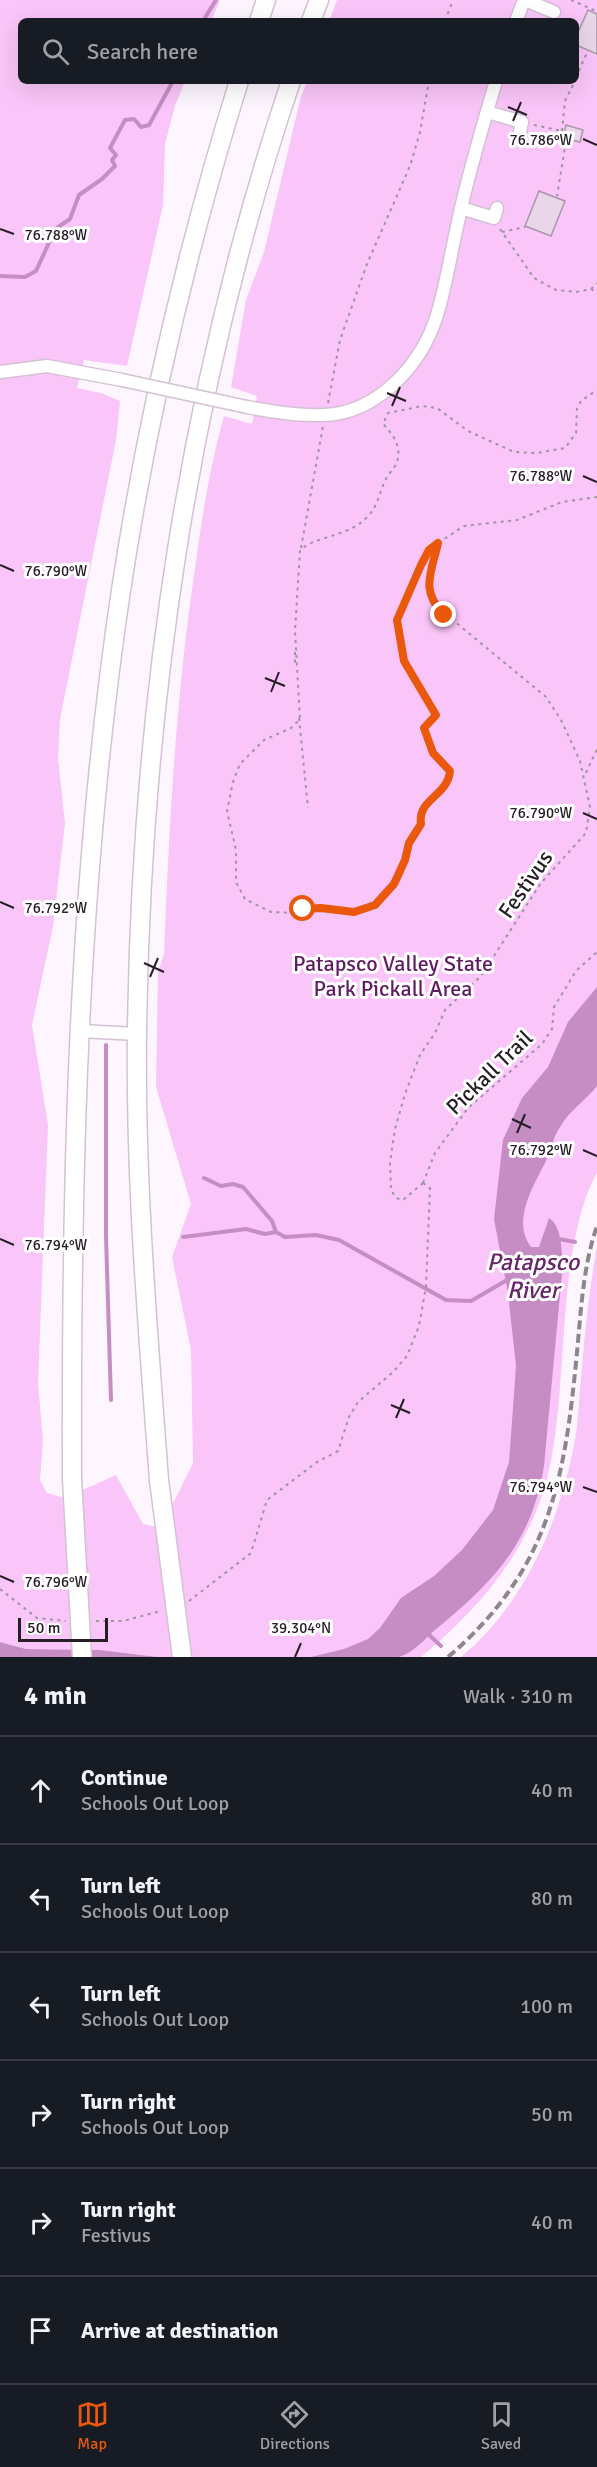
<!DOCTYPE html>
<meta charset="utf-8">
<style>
:root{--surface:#171b24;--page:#242831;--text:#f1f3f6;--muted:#9ea1a6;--line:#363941;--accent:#ea580c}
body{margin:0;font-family:Signika,sans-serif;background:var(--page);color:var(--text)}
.scale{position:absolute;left:18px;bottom:15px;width:90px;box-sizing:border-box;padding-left:6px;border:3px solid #251e25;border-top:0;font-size:16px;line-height:21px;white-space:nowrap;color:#251e25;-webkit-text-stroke:4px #fff;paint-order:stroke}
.stop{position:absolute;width:18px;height:18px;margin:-14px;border:4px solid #ea580c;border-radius:50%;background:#fff}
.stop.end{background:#ea580c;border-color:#fff;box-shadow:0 2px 6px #0008}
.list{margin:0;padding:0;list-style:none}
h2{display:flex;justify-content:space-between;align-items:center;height:78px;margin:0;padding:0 24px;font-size:26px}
h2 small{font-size:20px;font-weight:400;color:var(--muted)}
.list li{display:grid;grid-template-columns:39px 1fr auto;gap:18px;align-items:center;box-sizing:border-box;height:108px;padding:0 24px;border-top:2px solid var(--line)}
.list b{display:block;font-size:22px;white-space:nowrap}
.list p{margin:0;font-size:20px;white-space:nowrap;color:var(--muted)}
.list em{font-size:20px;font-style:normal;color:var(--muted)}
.icon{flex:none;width:33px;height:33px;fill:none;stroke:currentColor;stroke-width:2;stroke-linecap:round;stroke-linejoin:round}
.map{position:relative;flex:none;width:597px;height:1657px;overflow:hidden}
.search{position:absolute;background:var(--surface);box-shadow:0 6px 24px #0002;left:18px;right:18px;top:18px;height:66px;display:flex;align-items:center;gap:15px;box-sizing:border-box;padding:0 21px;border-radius:9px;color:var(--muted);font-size:22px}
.sheet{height:726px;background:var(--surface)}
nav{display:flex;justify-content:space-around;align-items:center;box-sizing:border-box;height:84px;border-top:2px solid var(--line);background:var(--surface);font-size:16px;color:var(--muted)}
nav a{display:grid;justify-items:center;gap:3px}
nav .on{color:var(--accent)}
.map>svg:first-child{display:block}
.green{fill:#fac5f9}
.water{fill:#c68dc5}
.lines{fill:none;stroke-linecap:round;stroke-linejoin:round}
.stream{stroke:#c68dc5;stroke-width:4}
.building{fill:#ead6e9;stroke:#a996a9;stroke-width:1.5}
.minor-casing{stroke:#d4c1d4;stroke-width:15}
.highway-casing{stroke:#d4c1d4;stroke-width:21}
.path{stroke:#9d959d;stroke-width:2;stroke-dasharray:3 4.5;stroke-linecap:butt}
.minor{stroke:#fff;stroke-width:12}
.highway{stroke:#fff;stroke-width:18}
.rail{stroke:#8d868d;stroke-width:4;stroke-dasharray:9 4.5;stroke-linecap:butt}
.minor-bridge-casing{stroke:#d4c1d4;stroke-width:15;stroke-linecap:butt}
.highway-bridge-casing{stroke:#d4c1d4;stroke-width:21;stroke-linecap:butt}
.minor-bridge{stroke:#fff;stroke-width:12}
.highway-bridge{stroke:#fff;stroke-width:18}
.route{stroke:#ea580c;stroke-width:8}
.ticks{fill:none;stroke:#251e25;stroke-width:2}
.labels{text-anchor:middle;stroke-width:6;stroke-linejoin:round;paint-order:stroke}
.street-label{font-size:22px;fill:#251e25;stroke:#fff}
.park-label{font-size:22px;fill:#611d63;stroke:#fff}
.water-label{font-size:24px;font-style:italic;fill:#68256a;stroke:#fff}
.ticks-label{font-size:15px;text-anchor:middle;fill:#251e25;stroke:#fff;stroke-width:6;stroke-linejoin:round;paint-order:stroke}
</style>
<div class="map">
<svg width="597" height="1657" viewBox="0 0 597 1657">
<rect width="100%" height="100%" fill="#fef6fe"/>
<path class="green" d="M0,0H220L211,21H21V81H185L175,106L165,144L163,205L127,366L84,360L77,388L101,393L120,401L116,440L60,719L58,758L65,823L53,926L32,1025L48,1125L38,1383L43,1441L40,1480L47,1493L65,1498L116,1475L143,1524L161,1528L193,1463L191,1350L172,1257L191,1204L156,1087L158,972L164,954C169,825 176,696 195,568C202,516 210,466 224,416L252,424L257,396L231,387L246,300L264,252L300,100L307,81H576V21H329L337,0H597V1173C578,1204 569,1267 566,1305C561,1359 560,1435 545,1486C524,1557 477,1610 421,1657H158L100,1650L26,1649L0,1642Z
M597,1246V1657H461C525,1604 560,1521 575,1440C579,1417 579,1392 582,1368C585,1327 590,1286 597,1246Z"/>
<path class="water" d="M597,987V1086C586,1100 569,1111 560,1127C553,1137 551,1150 546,1161C534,1185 511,1221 531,1247H539L549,1218C562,1226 561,1249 563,1263L544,1466C532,1543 492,1583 435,1630C426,1638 411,1655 398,1657C375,1657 336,1657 311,1657L344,1649L368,1639L380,1628L401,1598L434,1576L462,1550L493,1510L509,1462L516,1366L508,1293L494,1219L503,1140L522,1098L548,1067L568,1022Z
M0,1642L26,1649L100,1650L158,1657H0Z"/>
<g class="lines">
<path class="stream" d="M203,21L216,0
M0,276L25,277L36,271L53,234L58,227L70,219L79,195L102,179L115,166L112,160L116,155L110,148L125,120L134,119L141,127L149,125L173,81
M106,1045V1236L111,1400
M204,1178L221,1186L233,1184L243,1187L272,1221L276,1232L285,1237L316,1235L339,1240L446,1300L471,1301L507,1280
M183,1237L246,1229L265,1234L276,1232
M555,1241L559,1239L575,1242
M426,1632L441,1646"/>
</g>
<path class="building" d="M588,10L597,14V54L576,45V37Z
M566,125L583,130L580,142L563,138Z
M539,191L565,201L551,236L525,226Z"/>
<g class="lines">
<defs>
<path id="minor" d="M525,0L554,12
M516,21L524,0
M487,112L522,122L520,132
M461,208L494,218L497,208
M0,372L47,366L122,380
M247,407C273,412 298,416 324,415C378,413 422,364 437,315C446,285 451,253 458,222C468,174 482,128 496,81
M80,1031L137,1034"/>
<path id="highway" d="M259,21L266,0
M311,21L319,0
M72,1479C71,1210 76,938 110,670C135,470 179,274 239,81
M159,1480C148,1331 135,1182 137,1032C141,711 188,386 291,81"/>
</defs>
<use href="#minor" class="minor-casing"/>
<use href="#highway" class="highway-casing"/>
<path class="path" d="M571,0L596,11L597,9
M445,21L453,0
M576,78L588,50
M534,125L562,131L560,140L566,141L557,196
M562,131L565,101L575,81
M500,229L534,278L556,290L576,292L591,289L597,283
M502,232L525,227
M591,289L597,293
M328,403L340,340L367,264L410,166L420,132L429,81
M438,543L429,550L421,565L397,620L404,661L436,715L424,728L433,753L450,771C448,796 416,799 421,824L409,843L405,860L386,895L364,910L354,912L309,907L294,913L271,912L245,899L236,882V850L227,811L233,782L240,764L264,740L291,728L300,719L295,631L300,551C311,536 350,538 369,515C379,504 380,489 387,477C389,473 393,470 395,466C404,450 394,435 383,424L388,413L422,406L437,408L468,431L514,452L537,453L565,448L576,433L577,409L581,401L597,390
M301,548L323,426
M295,652V664
M299,718L308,808
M586,773L597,749
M423,1183L403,1200L396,1198L391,1190L390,1162L395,1129L405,1094L420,1055L435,1033L445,1010L481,976L541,883L586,833L590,807L580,761L561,720L546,697L431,602L429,584L438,543L464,526L517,520L562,502L597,497
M423,1183L435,1153L468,1108L542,1044L552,1029L554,1007L576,971L597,952
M0,1589L37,1618L66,1621
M189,1601L251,1553L267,1500L317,1462L338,1451L349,1417L358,1402L393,1372L407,1356L419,1326L426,1287L430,1188L423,1183
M96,1621H123L161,1611"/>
<use href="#minor" class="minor"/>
<use href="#highway" class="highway"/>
<path class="rail" d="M448,1657C550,1570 565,1479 577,1352C581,1311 583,1266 597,1226"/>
<defs>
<path id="minor-bridge" d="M122,380L247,407"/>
<path id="highway-bridge" d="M72,1479L82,1657
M159,1480L182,1657"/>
</defs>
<use href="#minor-bridge" class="minor-bridge-casing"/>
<use href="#highway-bridge" class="highway-bridge-casing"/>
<use href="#minor-bridge" class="minor-bridge"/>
<use href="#highway-bridge" class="highway-bridge"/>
</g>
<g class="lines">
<path class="route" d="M303,909L321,908L354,912L375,905L394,884L405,860L409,843L421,824C417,799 448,796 450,771L433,753L424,728L436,715L404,661L397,620L421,565L429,550L438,543C431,574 420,590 444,615"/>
</g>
<path class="ticks" d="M508,107L527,115M513,121L521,102M583,139L597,145M0,229L14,234M387,393L406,401M392,406L400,387M583,476L597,482M0,565L14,571M265,678L285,686M271,692L279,672M583,813L597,819M0,902L14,908M144,963L164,972M150,977L158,958M512,1119L531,1128M517,1133L525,1114M583,1150L597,1156M0,1239L14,1245M391,1405L410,1413M396,1418L404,1399M583,1487L597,1492M0,1576L14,1582M295,1657L301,1643"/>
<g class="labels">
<g class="street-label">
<text transform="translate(525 884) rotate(-55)" y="8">Festivus</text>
<text transform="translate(489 1072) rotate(-44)" y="8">Pickall Trail</text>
</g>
<g class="park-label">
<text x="393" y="971">Patapsco Valley State<tspan x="393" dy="25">Park Pickall Area</tspan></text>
</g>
<g class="water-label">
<text x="533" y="1270">Patapsco<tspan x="533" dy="28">River</tspan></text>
</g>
</g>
<g class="ticks-label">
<text x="541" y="145">76.786°W</text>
<text x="56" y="240">76.788°W</text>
<text x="541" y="481">76.788°W</text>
<text x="56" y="576">76.790°W</text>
<text x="541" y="818">76.790°W</text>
<text x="56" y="913">76.792°W</text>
<text x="541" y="1155">76.792°W</text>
<text x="56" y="1250">76.794°W</text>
<text x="541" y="1492">76.794°W</text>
<text x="56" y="1587">76.796°W</text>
<text x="301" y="1633">39.304°N</text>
</g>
</svg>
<div class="scale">50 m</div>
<div class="stop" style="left:303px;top:909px"></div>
<div class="stop end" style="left:444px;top:615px"></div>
<div class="search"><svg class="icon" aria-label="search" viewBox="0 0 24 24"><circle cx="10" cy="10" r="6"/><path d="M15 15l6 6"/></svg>Search here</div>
</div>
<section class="sheet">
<h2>4 min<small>Walk · 310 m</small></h2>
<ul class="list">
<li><svg class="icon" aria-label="ahead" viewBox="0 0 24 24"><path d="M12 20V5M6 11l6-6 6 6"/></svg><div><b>Continue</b><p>Schools Out Loop</p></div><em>40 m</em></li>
<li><svg class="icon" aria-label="left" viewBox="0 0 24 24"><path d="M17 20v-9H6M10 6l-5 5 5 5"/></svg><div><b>Turn left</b><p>Schools Out Loop</p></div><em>80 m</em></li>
<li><svg class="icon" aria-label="left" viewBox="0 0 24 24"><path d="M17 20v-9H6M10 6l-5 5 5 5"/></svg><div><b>Turn left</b><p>Schools Out Loop</p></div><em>100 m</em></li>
<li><svg class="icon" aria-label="right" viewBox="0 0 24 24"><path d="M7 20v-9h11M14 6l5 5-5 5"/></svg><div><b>Turn right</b><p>Schools Out Loop</p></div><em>50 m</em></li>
<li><svg class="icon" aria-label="right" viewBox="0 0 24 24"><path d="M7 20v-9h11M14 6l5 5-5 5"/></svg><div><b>Turn right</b><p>Festivus</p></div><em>40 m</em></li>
<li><svg class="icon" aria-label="arrive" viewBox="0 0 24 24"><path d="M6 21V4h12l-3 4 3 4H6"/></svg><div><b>Arrive at destination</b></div></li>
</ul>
</section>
<nav>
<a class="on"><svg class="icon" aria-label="map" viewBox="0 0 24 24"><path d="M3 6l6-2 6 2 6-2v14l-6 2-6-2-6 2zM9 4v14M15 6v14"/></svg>Map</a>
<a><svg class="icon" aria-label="directions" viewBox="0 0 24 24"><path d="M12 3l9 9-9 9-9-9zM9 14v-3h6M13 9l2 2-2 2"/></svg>Directions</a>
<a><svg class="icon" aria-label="saved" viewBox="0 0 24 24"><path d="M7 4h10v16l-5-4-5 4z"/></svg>Saved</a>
</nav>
